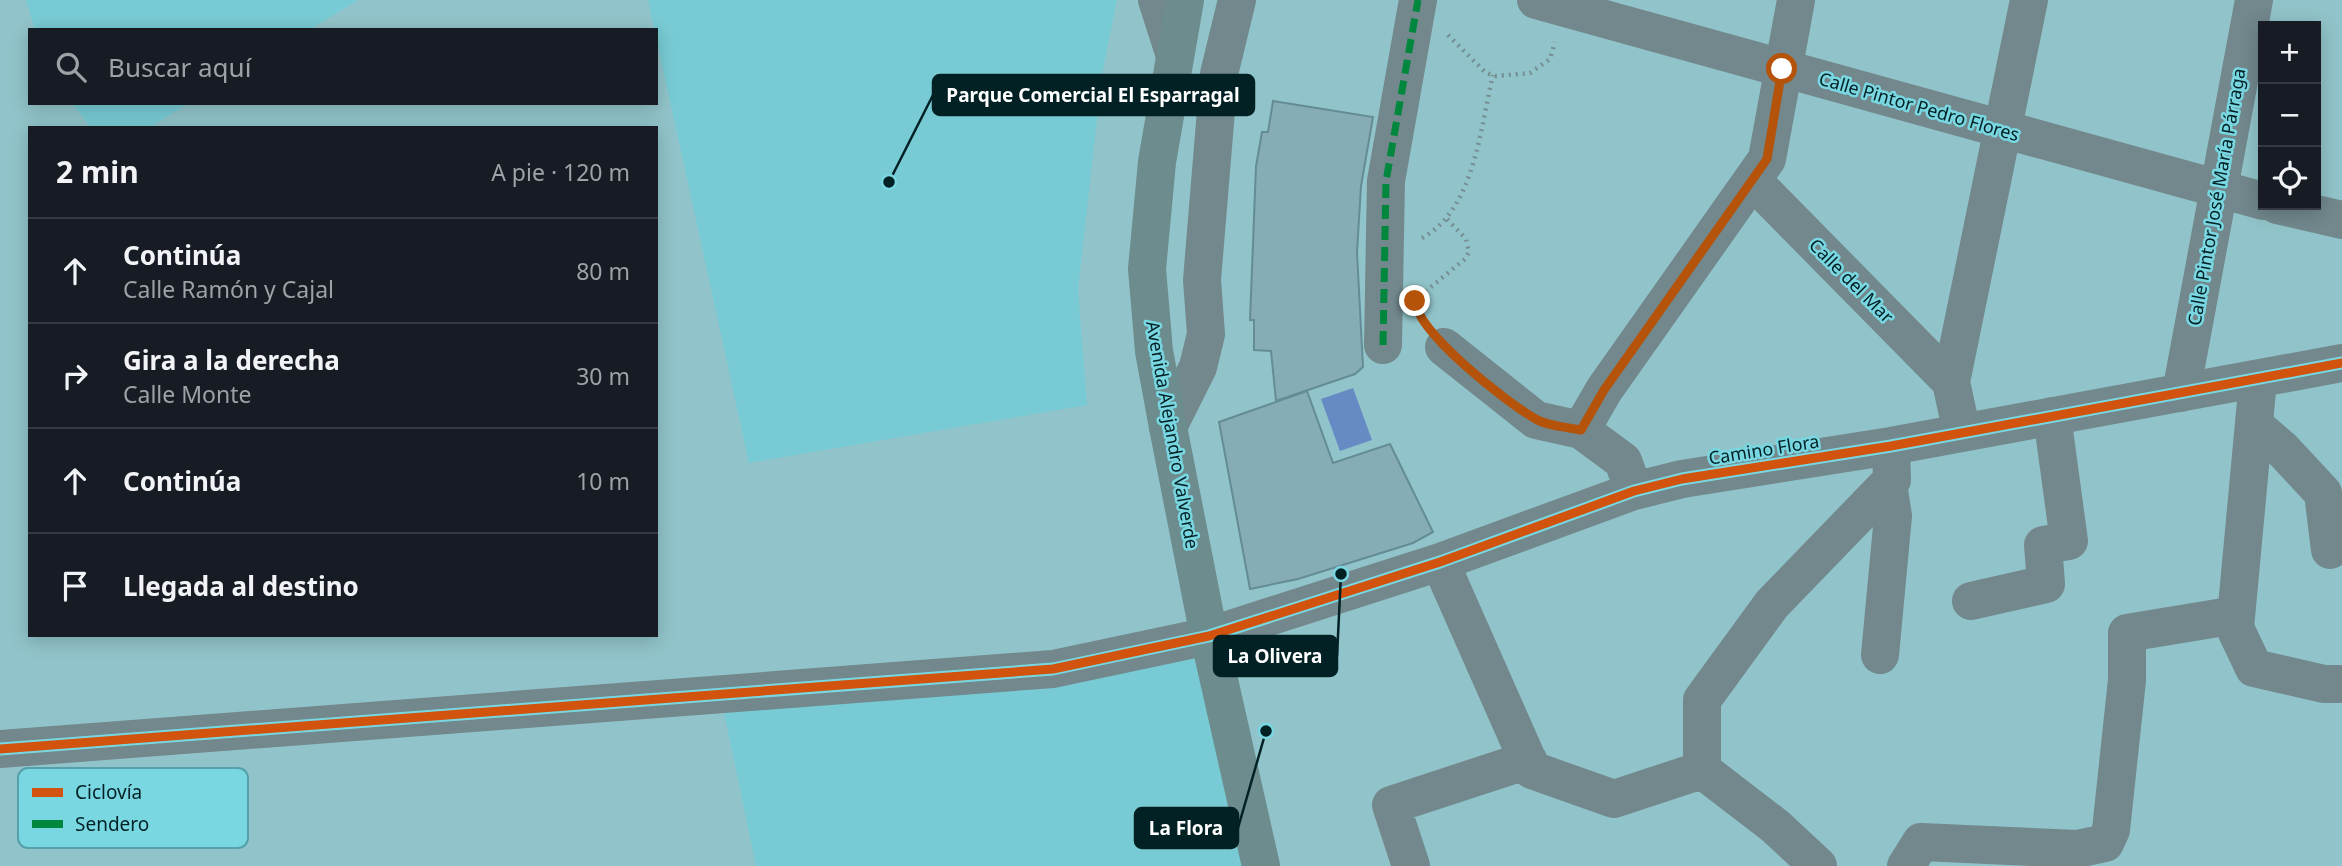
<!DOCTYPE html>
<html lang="es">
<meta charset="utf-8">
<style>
:root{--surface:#171b24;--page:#20242c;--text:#f1f3f6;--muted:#9ea1a6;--line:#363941}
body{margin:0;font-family:"Noto Sans",sans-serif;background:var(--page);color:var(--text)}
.controls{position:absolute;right:21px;top:21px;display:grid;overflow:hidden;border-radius:0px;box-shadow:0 4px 18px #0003}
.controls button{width:63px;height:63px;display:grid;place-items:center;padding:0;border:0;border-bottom:2px solid var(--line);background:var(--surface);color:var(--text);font:35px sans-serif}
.stop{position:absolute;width:21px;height:21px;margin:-16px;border:5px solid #b45309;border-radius:50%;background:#fff}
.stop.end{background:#b45309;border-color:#fff;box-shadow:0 2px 7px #0008}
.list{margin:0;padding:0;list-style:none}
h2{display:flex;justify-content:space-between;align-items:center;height:91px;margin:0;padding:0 28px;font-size:30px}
h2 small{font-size:23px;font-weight:400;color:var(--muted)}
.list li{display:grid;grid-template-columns:46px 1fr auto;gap:21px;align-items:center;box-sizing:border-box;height:105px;padding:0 28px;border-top:2px solid var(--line)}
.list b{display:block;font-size:26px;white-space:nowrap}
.list p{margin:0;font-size:23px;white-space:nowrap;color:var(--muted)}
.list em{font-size:23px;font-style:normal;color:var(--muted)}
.icon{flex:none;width:38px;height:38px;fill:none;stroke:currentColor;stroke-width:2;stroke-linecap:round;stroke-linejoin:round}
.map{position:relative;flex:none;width:2342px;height:866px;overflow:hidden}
.search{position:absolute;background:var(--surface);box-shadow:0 4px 18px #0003;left:28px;top:28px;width:630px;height:77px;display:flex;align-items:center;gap:18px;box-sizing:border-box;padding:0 24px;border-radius:0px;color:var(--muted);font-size:26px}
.panel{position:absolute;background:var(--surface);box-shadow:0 4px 18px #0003;left:28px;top:126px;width:630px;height:511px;border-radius:0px}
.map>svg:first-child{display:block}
.built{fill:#78cbd4}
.water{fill:#668bc4}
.building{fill:#86acb5;stroke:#648c95;stroke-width:2}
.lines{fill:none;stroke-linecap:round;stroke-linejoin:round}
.path{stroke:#758f93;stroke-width:4.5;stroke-dasharray:2 5;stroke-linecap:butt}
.minor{stroke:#72888c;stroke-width:38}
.major{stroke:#6c8c8e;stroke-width:38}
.quiet{stroke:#00873e;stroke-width:7;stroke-dasharray:14 7;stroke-linecap:butt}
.cycleway-casing{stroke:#79d7e2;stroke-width:13}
.cycleway{stroke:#d1530e;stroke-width:9}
.route{stroke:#b45309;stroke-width:9}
.labels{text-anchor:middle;stroke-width:5;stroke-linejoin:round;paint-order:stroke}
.street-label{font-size:18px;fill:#022124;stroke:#79d7e2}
.key{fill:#79d7e2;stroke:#55a0a9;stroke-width:2}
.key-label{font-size:19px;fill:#022124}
.leader{fill:none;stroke:#022124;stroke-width:2.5}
.callout-dot{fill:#022124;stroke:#79d7e2;stroke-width:2.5}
.callout{fill:#022124;stroke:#022124;stroke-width:2.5}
.callout-label{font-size:19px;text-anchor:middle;font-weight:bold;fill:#fff}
</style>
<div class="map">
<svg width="2342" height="866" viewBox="0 0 2342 866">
<rect width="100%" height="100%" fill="#91c4ca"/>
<path class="built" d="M26,0H358L309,30H35Z
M648,0H1117L1102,75L1078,289L1087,405L749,463Z
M72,103H189L149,128H91Z
M1209,636L1261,866H756L720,693Z"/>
<path class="water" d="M1353,388L1372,440L1340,451L1321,399Z"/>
<path class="building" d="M1273,101L1373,117L1361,186L1357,252L1363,367L1355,374L1276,401L1271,351L1254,350V320H1250L1256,166L1262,132H1268Z
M1307,391L1333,463L1390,444L1433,532L1413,543L1298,579L1250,589L1219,422Z"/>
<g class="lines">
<path class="path" d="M1448,35L1486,73L1496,76L1530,73L1550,59L1555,42
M1422,238C1475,209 1480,128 1493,75
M1420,296L1465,259L1469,252L1466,239L1446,218"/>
<path class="minor" d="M1157,0L1174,53
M1536,0L2263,201
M1752,180L1951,382
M2277,205L2342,220
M1383,345L1386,181L1418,0
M1444,347L1536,420L1581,430L1623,461L1634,491
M2258,380L2235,628L2254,668L2324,684H2342
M2181,393L2254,0
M2254,425L2282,449L2323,493L2330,550
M1168,427L1198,367L1206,334L1202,280L1219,74L1237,0
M1581,430L1604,390L1767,159L1796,0
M1962,433L1951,382L2029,0
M1440,562L1532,770L1614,799L1702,770V700L1772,604L1892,480L1891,446
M1971,601L2046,584L2043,545L2069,541L2052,416
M1880,655L1893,516L1888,484
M0,749L1053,669L1209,636L1440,562L1634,491L1682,479L1891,446L2342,363
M1702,770L1775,826L1818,866
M1411,866L1391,805L1528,760
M1906,866L1921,842L2077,849L2105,843L2111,830L2127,680V633L2236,615"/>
<path class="major" d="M1185,0L1157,162L1147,269L1154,351L1168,427L1209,636L1261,866"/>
<path class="quiet" d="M1383,345L1386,181L1418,0"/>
<defs>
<path id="cycleway" d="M0,749L1053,669L1209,636L1440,562L1634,491L1682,479L1891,446L2342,363"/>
</defs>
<use href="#cycleway" class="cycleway-casing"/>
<use href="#cycleway" class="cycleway"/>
</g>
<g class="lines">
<path class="route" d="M1415,301C1418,333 1505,401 1534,418C1546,426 1567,427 1581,430L1604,390L1767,159L1782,69"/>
</g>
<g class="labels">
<g class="street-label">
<text transform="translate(1919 107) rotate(16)" y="6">Calle Pintor Pedro Flores</text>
<text transform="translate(2217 197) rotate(-80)" y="6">Calle Pintor José María Párraga</text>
<text transform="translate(1851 281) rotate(45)" y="6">Calle del Mar</text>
<text transform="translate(1172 435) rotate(80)" y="6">Avenida Alejandro Valverde</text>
<text transform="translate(1764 450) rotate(-9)" y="6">Camino Flora</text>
</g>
</g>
<rect x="18" y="768" width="230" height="80" rx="10" class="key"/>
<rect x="32" y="788" width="31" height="9" fill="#d1530e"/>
<rect x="32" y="820" width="31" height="8" fill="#00873e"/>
<g class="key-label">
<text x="75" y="799">Ciclovía</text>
<text x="75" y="831">Sendero</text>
</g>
<path class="leader" d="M889 182L933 95M1341 574L1337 656M1266 731L1238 828"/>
<g class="callout-dot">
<circle cx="889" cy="182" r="7"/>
<circle cx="1341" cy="574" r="7"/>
<circle cx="1266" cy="731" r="7"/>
</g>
<g class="callout">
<rect x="933" y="75" width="321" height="40" rx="7"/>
<rect x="1214" y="636" width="123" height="40" rx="7"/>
<rect x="1135" y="808" width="103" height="40" rx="7"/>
</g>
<g class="callout-label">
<text x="1093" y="102">Parque Comercial El Esparragal</text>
<text x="1275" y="663">La Olivera</text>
<text x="1186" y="835">La Flora</text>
</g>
</svg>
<div class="controls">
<button>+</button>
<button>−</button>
<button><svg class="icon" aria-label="locate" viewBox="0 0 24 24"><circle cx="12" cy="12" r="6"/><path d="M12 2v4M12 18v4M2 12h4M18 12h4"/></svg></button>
</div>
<div class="stop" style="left:1782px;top:69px"></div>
<div class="stop end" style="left:1415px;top:301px"></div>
<div class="search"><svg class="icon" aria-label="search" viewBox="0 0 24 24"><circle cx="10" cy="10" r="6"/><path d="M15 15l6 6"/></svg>Buscar aquí</div>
<section class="panel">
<h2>2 min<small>A pie · 120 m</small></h2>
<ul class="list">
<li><svg class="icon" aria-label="ahead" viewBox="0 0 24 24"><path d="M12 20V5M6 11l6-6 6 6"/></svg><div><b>Continúa</b><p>Calle Ramón y Cajal</p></div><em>80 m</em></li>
<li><svg class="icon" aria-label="right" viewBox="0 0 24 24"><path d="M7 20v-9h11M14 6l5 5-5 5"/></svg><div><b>Gira a la derecha</b><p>Calle Monte</p></div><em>30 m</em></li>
<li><svg class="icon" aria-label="ahead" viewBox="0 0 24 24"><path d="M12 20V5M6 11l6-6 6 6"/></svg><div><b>Continúa</b></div><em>10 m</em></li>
<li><svg class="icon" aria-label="arrive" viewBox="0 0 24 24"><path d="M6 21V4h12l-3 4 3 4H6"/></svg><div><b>Llegada al destino</b></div></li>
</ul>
</section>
</div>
